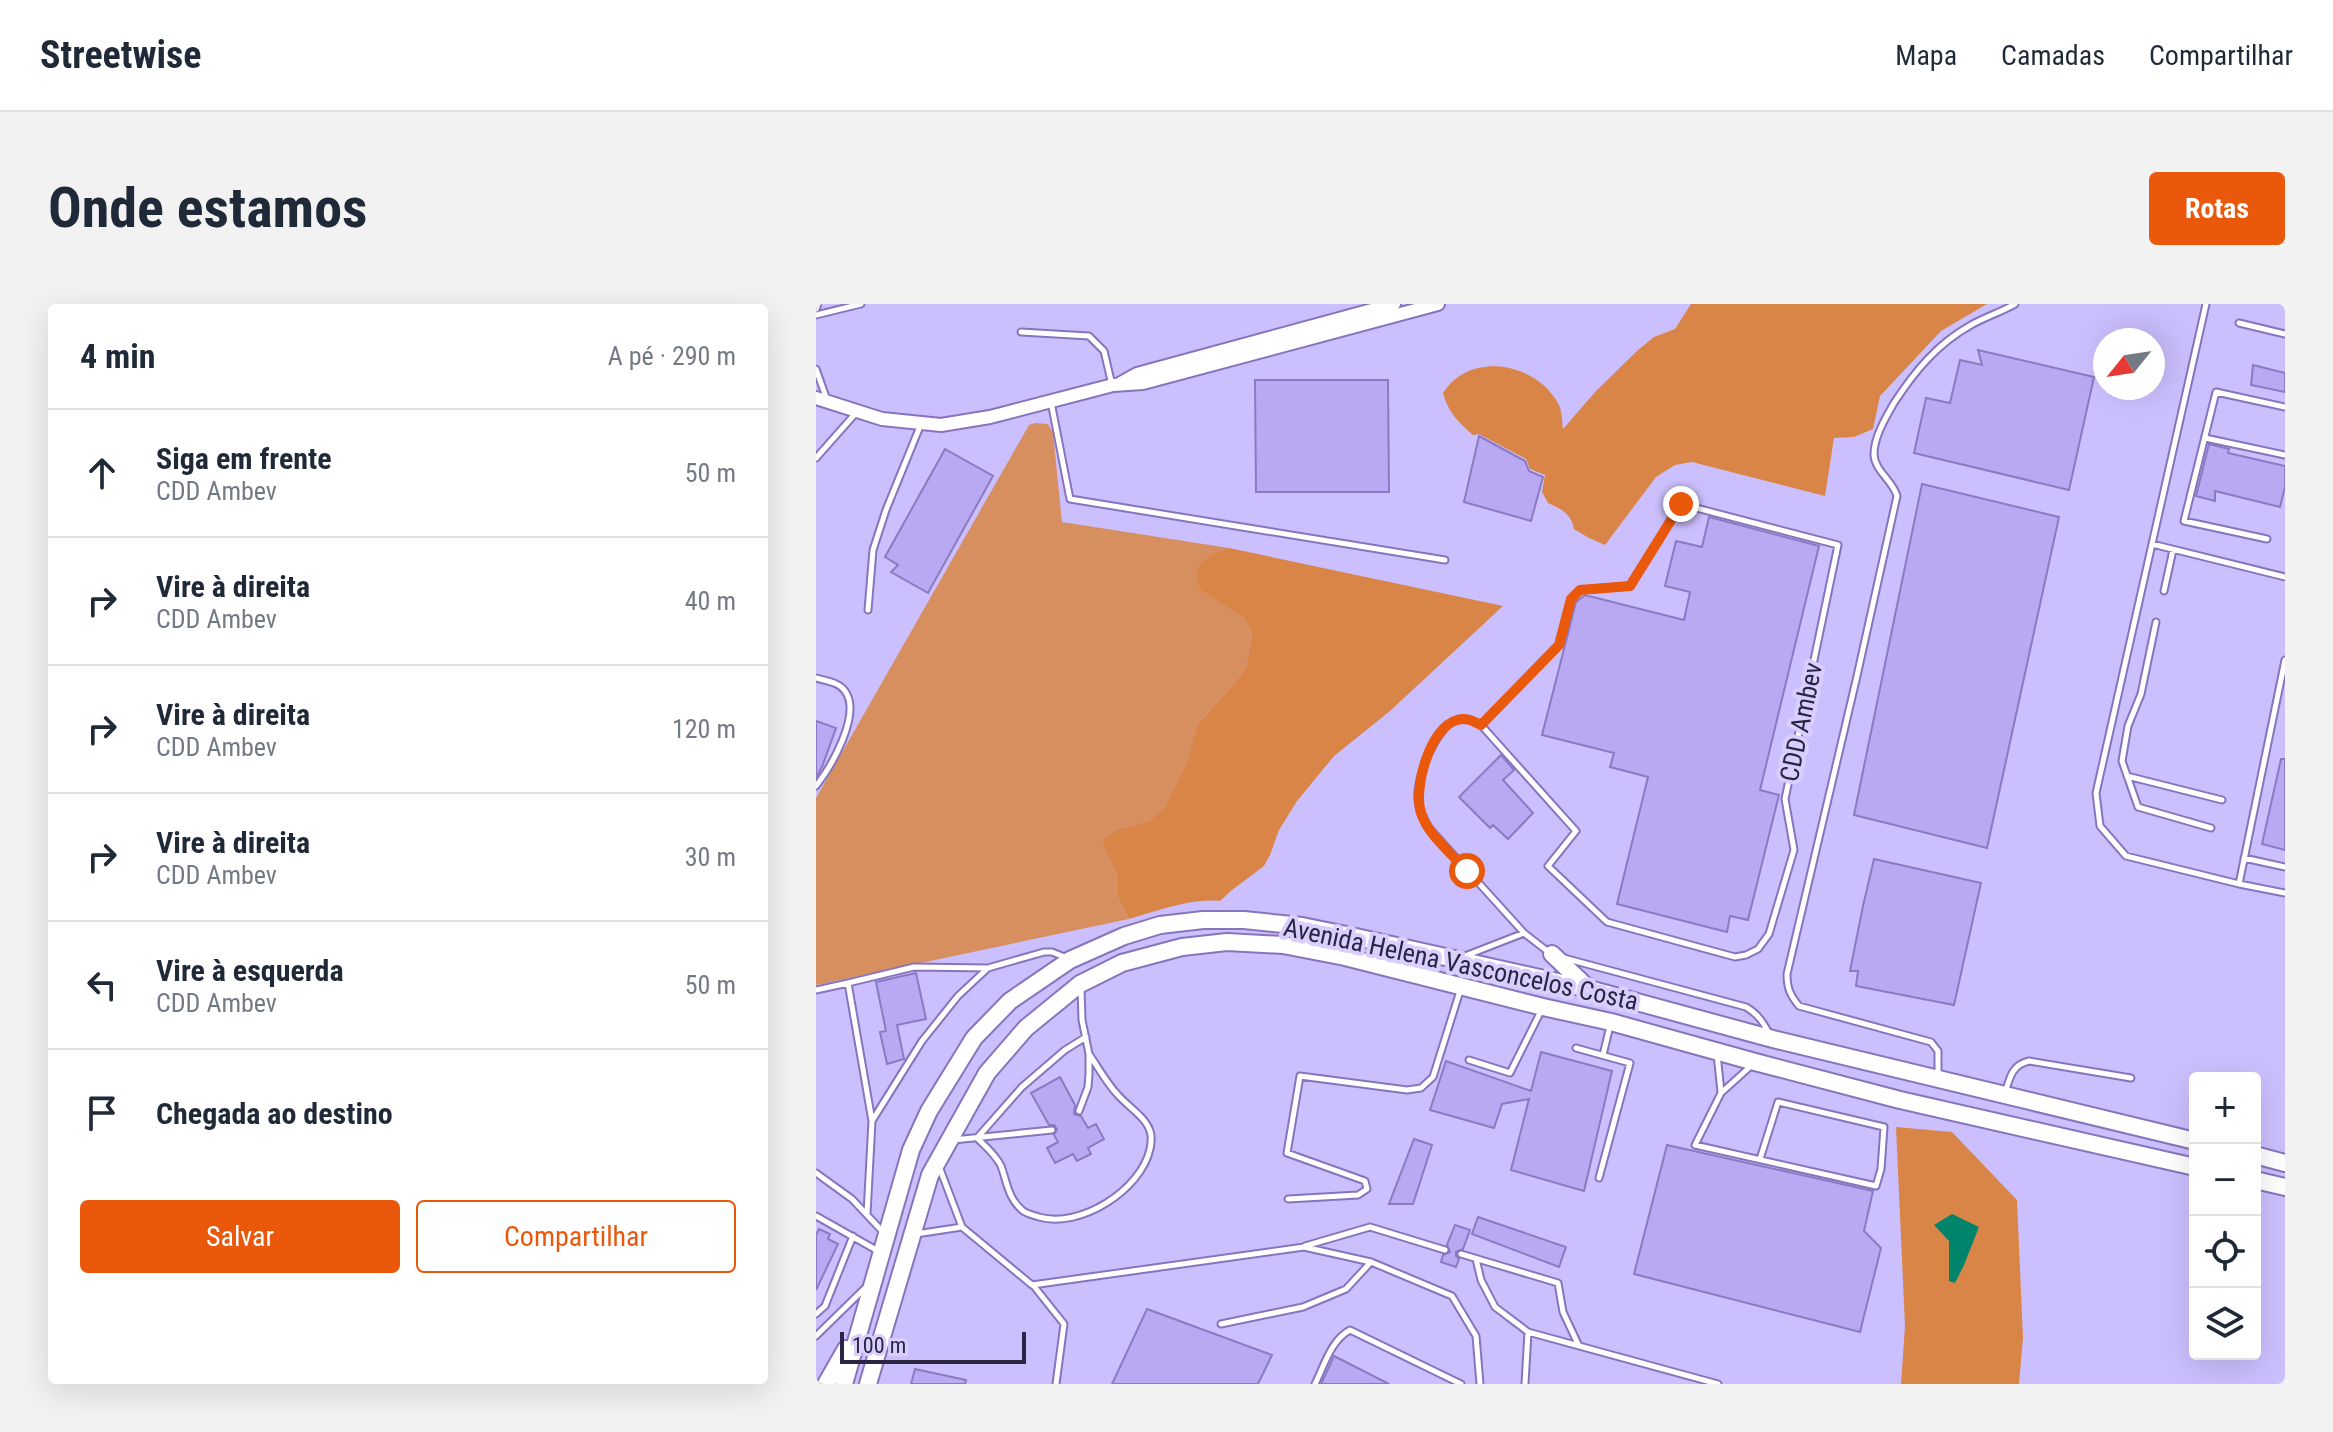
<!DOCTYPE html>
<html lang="pt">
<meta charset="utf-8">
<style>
:root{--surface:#fff;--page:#f2f2f3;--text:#1f2937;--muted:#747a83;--line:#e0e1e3;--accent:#ea580c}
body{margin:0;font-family:"Roboto Condensed",sans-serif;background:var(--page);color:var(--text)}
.controls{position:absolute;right:24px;bottom:24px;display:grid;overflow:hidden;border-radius:8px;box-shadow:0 8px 32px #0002}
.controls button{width:72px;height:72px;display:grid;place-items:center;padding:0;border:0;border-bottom:2px solid var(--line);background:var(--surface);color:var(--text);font:40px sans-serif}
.compass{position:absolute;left:1277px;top:24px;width:72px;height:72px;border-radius:50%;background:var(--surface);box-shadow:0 8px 32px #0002;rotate:240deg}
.scale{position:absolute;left:24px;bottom:20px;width:186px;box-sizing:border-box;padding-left:8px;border:4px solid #2b2442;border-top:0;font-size:22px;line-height:28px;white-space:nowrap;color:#2b2442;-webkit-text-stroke:6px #d9cfff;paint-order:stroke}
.stop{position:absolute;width:24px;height:24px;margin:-18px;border:6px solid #ea580c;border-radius:50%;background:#fff}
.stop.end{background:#ea580c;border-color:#fff;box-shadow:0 2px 8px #0008}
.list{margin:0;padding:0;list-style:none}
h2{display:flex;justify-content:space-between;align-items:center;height:104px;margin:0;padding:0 32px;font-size:34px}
h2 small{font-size:26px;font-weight:400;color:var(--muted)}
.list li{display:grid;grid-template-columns:52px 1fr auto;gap:24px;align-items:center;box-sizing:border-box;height:128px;padding:0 32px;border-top:2px solid var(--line)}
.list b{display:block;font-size:30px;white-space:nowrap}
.list p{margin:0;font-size:26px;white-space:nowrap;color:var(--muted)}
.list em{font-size:26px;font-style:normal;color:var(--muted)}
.actions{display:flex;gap:16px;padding:24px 32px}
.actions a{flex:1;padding:18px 0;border:2px solid var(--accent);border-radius:8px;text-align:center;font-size:28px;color:var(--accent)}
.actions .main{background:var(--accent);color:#fff}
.icon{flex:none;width:44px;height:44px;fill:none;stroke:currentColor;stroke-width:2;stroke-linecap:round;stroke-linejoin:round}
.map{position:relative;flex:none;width:1469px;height:1080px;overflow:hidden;border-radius:8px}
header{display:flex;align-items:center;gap:48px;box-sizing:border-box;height:112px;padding:0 40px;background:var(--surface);border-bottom:2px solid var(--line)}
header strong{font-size:38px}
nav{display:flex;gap:44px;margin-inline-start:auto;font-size:28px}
.intro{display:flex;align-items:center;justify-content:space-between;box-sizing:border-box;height:192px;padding:0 48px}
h1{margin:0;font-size:56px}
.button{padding:20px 36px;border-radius:8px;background:var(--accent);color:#fff;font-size:28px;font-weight:700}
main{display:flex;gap:48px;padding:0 48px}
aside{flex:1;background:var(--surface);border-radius:8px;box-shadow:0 8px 32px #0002}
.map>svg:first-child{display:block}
.green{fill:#d78f60}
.forest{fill:#da8548}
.water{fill:#00846c}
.building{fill:#b9a9f2;stroke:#8b79c3;stroke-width:2}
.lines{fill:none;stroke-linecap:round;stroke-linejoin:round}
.service-casing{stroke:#8674bd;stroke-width:9}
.tertiary-casing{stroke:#8674bd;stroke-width:16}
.trunk-casing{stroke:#8674bd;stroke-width:20}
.service{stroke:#fff;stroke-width:5}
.tertiary{stroke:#fff;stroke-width:12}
.trunk{stroke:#fff;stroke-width:16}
.route{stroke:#ea580c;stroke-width:10}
.labels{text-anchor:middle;stroke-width:8;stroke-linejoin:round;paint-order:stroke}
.street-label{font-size:26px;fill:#2b2442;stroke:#d9cfff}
</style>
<header>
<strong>Streetwise</strong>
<nav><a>Mapa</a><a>Camadas</a><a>Compartilhar</a></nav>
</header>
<div class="intro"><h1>Onde estamos</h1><a class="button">Rotas</a></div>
<main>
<aside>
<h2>4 min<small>A pé · 290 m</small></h2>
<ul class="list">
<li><svg class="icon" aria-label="ahead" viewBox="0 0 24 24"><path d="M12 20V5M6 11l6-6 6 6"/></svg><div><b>Siga em frente</b><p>CDD Ambev</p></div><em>50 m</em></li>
<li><svg class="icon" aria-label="right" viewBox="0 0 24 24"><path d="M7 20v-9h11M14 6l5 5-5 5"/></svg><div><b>Vire à direita</b><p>CDD Ambev</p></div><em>40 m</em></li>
<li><svg class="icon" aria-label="right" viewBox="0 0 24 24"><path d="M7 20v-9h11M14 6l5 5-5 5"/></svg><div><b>Vire à direita</b><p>CDD Ambev</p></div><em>120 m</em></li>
<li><svg class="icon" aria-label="right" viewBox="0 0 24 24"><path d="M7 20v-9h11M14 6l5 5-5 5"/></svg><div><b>Vire à direita</b><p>CDD Ambev</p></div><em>30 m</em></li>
<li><svg class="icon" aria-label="left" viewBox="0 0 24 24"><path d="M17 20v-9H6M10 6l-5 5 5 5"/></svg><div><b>Vire à esquerda</b><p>CDD Ambev</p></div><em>50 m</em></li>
<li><svg class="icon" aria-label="arrive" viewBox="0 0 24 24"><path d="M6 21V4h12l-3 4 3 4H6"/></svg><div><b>Chegada ao destino</b></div></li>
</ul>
<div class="actions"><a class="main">Salvar</a><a>Compartilhar</a></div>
</aside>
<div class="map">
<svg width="1469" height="1080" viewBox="0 0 1469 1080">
<rect width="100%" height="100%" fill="#ccbffe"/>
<path class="green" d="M219,119L232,120L237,129L246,218L413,244C394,252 385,255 380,275L427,313L436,328L430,363L419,378L381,421L373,458L349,503L333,517L302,525L287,542L302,573V594L313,615L0,681V494L213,121Z"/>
<path class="forest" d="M875,0H1171L1125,27L1064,92L1057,125L1038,133L1018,134L1009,192L876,158L859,161L840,173L789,241L773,234L758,225C755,210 746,205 732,199L726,188L729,171L714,165L710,155L663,130L657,131C643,119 632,108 627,89C654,46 721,58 743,101C746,107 746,119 747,125L780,87L822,46L838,33L859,25Z
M413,244L687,302L574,407L518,452L481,497L463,526L454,551L448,562L416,586L404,597C375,594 341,607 313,615L302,594V573L287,542L288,535L302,525L333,517L349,503L372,458L381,421L419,378L430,363L436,328L427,313L385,286L380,275L383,262L395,251Z
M1080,823L1136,828L1201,896L1207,1034L1203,1080H1085L1089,1022Z"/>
<path class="water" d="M1136,910L1163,923L1148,961L1139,979L1133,977V937L1118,921Z"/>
<path class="building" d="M1162,46L1278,73L1253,186L1098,149L1110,94L1134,99L1144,56L1166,61Z
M1437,61L1469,69V88L1435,81Z
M439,76H572L573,188H440Z
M663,132L709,157L713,167L727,173L715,217L648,198Z
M1393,140L1413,145L1412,149L1469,162V183L1464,203L1399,187V197L1380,192Z
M129,145L177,172L112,289L75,268L82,261L69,253Z
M1106,180L1243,213L1171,544L1038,511Z
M893,213L1003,242L944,486L963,491L932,616L914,612L911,628L801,600L832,473L794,463L798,449L726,431L760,298L769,291L868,316L874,288L849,282L860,237L886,243Z
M0,417L20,424L6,463L0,473Z
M685,451L698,466L687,476L717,509L692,535L677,521L674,524L643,493Z
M1465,455H1469V546L1446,540Z
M1058,555L1165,579L1138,701L1040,682L1042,667H1034L1047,602Z
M100,669L110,715L81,721L88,755L71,760L64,728L70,727L60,678Z
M725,748L796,767L768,887L695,866L713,795L686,800L678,824L614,806L630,757L715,787Z
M244,773L259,801L258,810L265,812L272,824L280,820L288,835L272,844L275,850L261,857L257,850L239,859L231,844L242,838L238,831L241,825L238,821H233L215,789Z
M598,835L616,841L597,900H573Z
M851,841L1057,887L1048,927L1065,944L1044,1028L818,970Z
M662,913L750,943L743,963L656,930Z
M639,921L654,926L647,945L640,948V952L643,955L640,963L625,958L627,951L634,948L631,941Z
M3,925L14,930L12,935L22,940L0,986V931Z
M331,1005L456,1051L442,1080H296Z
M518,1052L573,1080H505Z
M99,1065L150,1076L149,1080H95Z"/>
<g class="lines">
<defs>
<path id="service" d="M1390,0L1280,489L1284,522L1310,552L1423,580L1469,589
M0,5L2,0
M0,11L45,0
M1423,19L1469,30
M205,28L273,32L288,47L296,81
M0,65L10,93
M235,98L254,195L629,256
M1389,134L1469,151
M0,154L39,110
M1451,235L1368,217L1400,88L1469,103
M1336,240L1469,273
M1348,287L1357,246
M52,306L57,246L70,206L105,120
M1340,318L1325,390L1312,422L1306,457L1322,503L1395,524
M0,374C10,377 23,378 29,387C46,410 15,463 0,482
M665,421L760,527L732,562L791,618L919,653L930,651L942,645L953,630L978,546L969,495L1022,241L865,200L814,282L764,286L755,295L743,341L665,421C657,417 651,413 641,416C620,422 599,475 602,496C603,506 608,515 613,524L708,629L735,650
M1311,472L1406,496
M1428,554L1469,563
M1423,580L1469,356
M649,652L708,629
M748,654L930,703C942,710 947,718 954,731
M32,679L98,663L172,664
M0,686L32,679L56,817L51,910
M760,744L814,759L783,874
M901,750L905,788
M787,751L794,722
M653,756L694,769L725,707
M936,761L905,789L879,841L1060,882L1065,865L1068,823L962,798L944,855
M1122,771V747L1115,738L983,702C974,691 971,684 971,670L1041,372L1081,192C1077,177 1058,166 1058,150C1058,133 1070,113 1078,99C1099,67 1121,40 1155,21C1169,13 1185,8 1199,0
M1189,789C1194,773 1196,761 1213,757L1315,774
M263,807L272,783L273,770V750L266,716L265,685
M56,817L106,737L142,692L172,664L228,648H236L251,654
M161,834C170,843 180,851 185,862C191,878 192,894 206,906C210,910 217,911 223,913C264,925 325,886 334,845C335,840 336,832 334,827C329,812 311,802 301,790C290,778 282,763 273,750
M161,834L206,783L249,746L270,733
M137,836L236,826
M124,865L146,923L216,981L488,943L555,958L636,992L660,1032L664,1080
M0,869L36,895L67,928
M472,895L542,891L551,885L549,877L471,849L484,772L591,786L605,784L617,773L644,687
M0,912L62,947
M100,930L146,923
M489,942L554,923L629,946
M645,950L742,979L747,1008L762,1040
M660,955L665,976L679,1003L712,1028L902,1080
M217,981L248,1020L240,1080
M0,1010L9,1002L37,932
M405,1020L487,1003L530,985L555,958
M0,1032L49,984
M499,1080C508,1062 515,1036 534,1026L645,1080
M709,1080L712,1028"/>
<path id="tertiary" d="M305,79L321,70L578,0
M0,94L66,115L125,121L174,113L297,81L327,79L622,0"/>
<path id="trunk" d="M736,650L772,684
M1439,851L1469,859
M1439,876L1469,883
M10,1080L30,1045
M28,1080L95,846L113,807L158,734L194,697L254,656L308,632L344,621L387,616H428L486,622L540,633L773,685L957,735L1379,837
M52,1080L114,871L171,769L210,724L264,680L306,659L366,643L411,638L467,641L529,653L727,703L795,718L939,758L1084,796L1379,863"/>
</defs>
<use href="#service" class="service-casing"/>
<use href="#tertiary" class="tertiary-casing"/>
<use href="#trunk" class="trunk-casing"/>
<use href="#service" class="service"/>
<use href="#tertiary" class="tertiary"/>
<use href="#trunk" class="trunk"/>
</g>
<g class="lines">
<path class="route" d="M651,567C636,550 612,531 605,509C597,484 614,423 641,416C651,413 657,417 665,421L743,341L755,295L764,286L814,282L865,200"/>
</g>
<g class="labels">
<g class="street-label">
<text transform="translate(985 418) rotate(-78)" y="9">CDD Ambev</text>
<text transform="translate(645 660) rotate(12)" y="9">Avenida Helena Vasconcelos Costa</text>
</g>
</g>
</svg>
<div class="controls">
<button>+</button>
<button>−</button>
<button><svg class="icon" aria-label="locate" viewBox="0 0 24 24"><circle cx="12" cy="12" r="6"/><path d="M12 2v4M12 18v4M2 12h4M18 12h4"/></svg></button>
<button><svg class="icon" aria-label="layers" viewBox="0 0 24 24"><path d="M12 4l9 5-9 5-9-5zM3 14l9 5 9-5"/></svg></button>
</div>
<svg class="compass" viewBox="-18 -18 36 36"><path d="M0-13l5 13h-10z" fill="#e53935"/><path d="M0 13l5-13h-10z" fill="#747a83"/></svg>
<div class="scale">100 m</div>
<div class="stop" style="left:651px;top:567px"></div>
<div class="stop end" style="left:865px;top:200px"></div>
</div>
</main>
